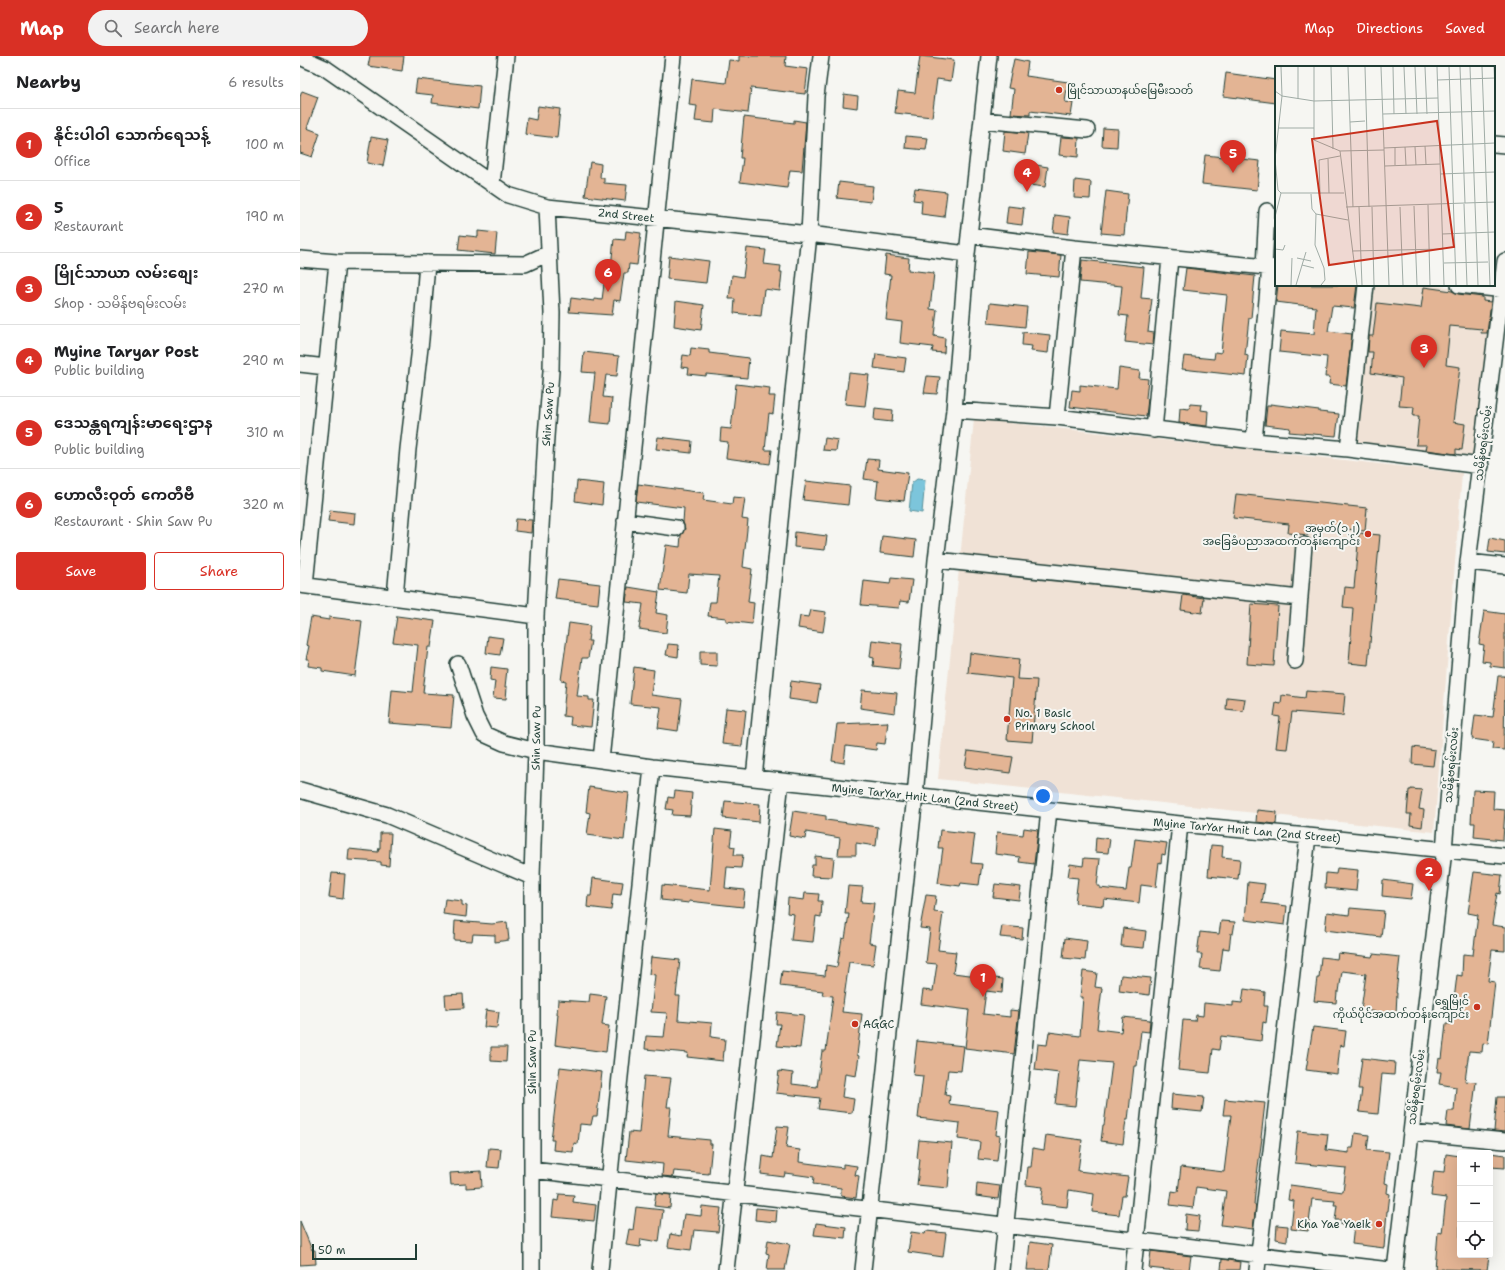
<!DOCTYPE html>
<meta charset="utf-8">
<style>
:root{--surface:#fff;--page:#f2f2f2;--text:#202124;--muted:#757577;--line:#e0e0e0;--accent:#d93025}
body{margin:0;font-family:"Shantell Sans","Noto Sans Myanmar",sans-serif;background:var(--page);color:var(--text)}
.controls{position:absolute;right:12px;bottom:12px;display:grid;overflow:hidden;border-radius:4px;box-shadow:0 4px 16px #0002}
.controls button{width:36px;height:36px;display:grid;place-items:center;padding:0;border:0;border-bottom:1px solid var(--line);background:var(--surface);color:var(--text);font:20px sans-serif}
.scale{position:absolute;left:12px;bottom:10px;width:105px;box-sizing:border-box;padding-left:4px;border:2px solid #1f3d34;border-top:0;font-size:11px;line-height:14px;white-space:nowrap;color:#1f3d34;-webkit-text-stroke:3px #f6f6f2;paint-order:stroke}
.you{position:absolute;left:743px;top:740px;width:14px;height:14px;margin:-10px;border:3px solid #fff;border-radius:50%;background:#1a73e8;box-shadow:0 0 0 6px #1a73e833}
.badge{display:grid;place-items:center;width:26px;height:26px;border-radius:50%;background:var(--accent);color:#fff;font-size:13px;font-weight:700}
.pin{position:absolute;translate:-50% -33px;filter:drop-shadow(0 1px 2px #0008)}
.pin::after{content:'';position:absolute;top:21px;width:14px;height:12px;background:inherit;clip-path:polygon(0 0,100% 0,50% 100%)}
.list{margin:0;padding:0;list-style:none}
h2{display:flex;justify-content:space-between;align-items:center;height:52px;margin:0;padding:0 16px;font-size:17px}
h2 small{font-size:13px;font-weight:400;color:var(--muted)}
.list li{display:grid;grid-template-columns:26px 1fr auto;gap:12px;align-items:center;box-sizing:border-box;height:72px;padding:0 16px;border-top:1px solid var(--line)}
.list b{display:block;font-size:15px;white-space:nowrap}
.list p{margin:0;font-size:13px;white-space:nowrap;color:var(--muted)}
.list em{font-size:13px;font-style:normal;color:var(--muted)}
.actions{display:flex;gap:8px;padding:12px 16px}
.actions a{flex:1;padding:9px 0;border:1px solid var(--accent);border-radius:4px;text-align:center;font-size:14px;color:var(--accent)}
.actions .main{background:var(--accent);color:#fff}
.icon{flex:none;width:22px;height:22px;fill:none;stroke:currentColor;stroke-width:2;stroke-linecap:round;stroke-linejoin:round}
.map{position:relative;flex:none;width:1205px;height:1214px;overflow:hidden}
header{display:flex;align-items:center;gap:24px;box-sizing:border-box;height:56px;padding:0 20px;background:var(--accent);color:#fff}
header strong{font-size:19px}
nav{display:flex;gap:22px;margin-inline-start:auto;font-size:14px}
.search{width:280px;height:36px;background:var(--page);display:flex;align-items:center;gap:10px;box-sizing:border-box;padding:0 14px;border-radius:22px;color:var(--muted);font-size:15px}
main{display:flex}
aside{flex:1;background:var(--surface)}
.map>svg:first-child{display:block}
.built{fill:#f0e2d6}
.water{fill:#7bc5db;stroke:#568f98}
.building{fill:#e3b494;stroke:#1f3d34}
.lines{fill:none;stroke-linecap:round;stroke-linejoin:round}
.minor-casing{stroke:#1f3d34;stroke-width:18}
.minor{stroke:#f6f6f2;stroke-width:15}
.poi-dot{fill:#c8321e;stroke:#f6f6f2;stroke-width:1.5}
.labels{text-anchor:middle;stroke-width:4;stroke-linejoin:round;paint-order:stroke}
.poi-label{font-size:11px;fill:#1f3d34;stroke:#f6f6f2;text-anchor:start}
.street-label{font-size:11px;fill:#1f3d34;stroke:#f6f6f2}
.inset-road{fill:none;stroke:#a0aca6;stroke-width:1}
.view{fill:#c8321e;fill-opacity:0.15;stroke:#c8321e;stroke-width:2}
.inset-edge{fill:none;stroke:#1f3d34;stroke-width:2}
</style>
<header>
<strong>Map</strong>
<div class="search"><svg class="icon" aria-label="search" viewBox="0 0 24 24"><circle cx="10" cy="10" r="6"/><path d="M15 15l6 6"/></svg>Search here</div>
<nav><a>Map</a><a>Directions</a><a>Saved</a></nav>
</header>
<main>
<aside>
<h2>Nearby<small>6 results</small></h2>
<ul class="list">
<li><span class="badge">1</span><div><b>နိုင်းပါဝါ သောက်ရေသန့်</b><p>Office</p></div><em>100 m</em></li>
<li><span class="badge">2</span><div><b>5</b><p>Restaurant</p></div><em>190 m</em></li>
<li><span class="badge">3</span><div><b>မြိုင်သာယာ လမ်းစျေး</b><p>Shop · သမိန်ဗရမ်းလမ်း</p></div><em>270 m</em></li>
<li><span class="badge">4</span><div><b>Myine Taryar Post</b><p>Public building</p></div><em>290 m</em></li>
<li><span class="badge">5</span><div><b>ဒေသန္တရကျန်းမာရေးဌာန</b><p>Public building</p></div><em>310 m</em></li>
<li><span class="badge">6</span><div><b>ဟောလီးဝုတ် ကေတီဗီ</b><p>Restaurant · Shin Saw Pu</p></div><em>320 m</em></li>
</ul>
<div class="actions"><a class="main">Save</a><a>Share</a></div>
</aside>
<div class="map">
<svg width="1205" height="1214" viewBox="0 0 1205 1214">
<rect width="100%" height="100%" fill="#f6f6f2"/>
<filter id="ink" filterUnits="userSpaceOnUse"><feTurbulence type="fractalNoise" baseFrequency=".025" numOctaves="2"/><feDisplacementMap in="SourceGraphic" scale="8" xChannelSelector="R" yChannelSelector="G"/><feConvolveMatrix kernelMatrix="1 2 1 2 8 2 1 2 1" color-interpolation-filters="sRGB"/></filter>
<g filter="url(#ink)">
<path class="built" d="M1069,229H1129L1197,236L1177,405L1052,389Z
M674,363L1162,417L1134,776L638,723Z"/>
<path class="water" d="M617,423L625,424L622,457L609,455L612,427Z"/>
<path class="building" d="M70,0H104L102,15L68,10Z
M439,0H486L485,10L508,13L505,38L451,32L448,57L415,53L414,67L395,65L397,50L389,49L392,23L426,27L429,4L439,5Z
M620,0L654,4L651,25L637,23L632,61L595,57L598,35L615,37Z
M714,3L728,6L726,20L768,26L765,46L773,47L771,60L730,55V59L711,58L714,33L708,32Z
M926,17L976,24V47L923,40Z
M117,23L180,30L178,53L132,47L133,39L115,37Z
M2,35L18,41L7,72L20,77L12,101L0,97V41Z
M544,38L558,40L557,52L543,50Z
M238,50L260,53L257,82L225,78L227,62L236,64Z
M444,61L494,67V64L506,66L502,115L490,114L487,132L440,126L443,102H440Z
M803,72L818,73L817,91L802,90Z
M705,75L728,77L725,98L703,95Z
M606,80L628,82L626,94L605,92Z
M71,81L88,84L83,110L67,107Z
M761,81L779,82L778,101L759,99Z
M905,99L960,105L957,134L902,128Z
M290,106L301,108L300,122H304V127L327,129L325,145L285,140Z
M724,107L748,111L745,131L721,128Z
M775,124L791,126L790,143L774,142Z
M539,126L573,130L571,146L537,142Z
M615,132L647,136L644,161L621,158L622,145L613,144Z
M806,135L828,138L824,179L801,177Z
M708,150L724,152L722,169L706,167Z
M755,159L770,161L768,178L753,176Z
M178,175L197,177L195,198L158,194L160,179L178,181Z
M326,175L341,177L337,209L329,208L328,217H324L320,245L314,244L312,259L269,256L271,242L294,245V243L302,244L304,228L309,229L314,183L325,184Z
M447,192L466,194L464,208L481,210L480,216H482L480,235L464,233L461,260L434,257L435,243H429L432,219L443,221Z
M729,196L761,199L759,221L727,218Z
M586,199L609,202L608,214L634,217L630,253L637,254L634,280L645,282L644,297L632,296L633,291L600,287L602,266L586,264L591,219L584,218Z
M369,200L409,205L406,227L367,223Z
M782,204L844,211L841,242L852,243L848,276L854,277L853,289L825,286L828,260L819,259L822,230L780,226Z
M886,212L955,220L951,262H949L945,299L948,300L946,320L882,313L884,300L914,303L915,296L921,297L927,239L883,234Z
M978,229H1057L1054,252L1032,250L1028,275L1052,278L1046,330L1029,328L1030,321H1025L1027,301L979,296L981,275L1014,278L1016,251L976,246Z
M1124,231L1152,235L1158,238L1183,241V245L1191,246L1187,277H1181L1182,273L1150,270L1146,309L1160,311L1153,366L1165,368L1162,394L1156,393V398L1126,394L1127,389H1116L1119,360H1113L1114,351L1099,350L1102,322L1071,317L1073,296H1068L1069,280H1073L1077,247L1121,252Z
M376,245L404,249L401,274L374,270Z
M690,247L727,251L725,271L688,267Z
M723,276L750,279L748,297L731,295L732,290L722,289Z
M391,292L409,294V297L449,302L447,322L406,318V320L388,318L389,312L381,311L383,299L390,300Z
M284,296L319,300L317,320L306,319L303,341L312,342L310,368L290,366L295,317L282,316Z
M576,298L606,302L604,316L574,312Z
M819,312L840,315L839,322L848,323L846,342L848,343L846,360L770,351L772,334L780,335V329L817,333Z
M549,317L569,319L565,350L545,348Z
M627,320L640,321L637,338L624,337Z
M436,328L470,332L469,340H475L473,358L469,357L465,394H472L470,408L426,402L428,386L420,385L421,372L431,373Z
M890,348L902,349L901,354L908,355L907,370L879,367L880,352L889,353Z
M970,348L1019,354V356L1039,358L1036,380L989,376L990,372L965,369L967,350H970Z
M575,352L593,354L592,366L574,364Z
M358,381L392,385L391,397L356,393Z
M525,382L538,384L536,395L523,394Z
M567,403L579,404L578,413L608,417L604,445L576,442L578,425L564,423Z
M277,425L304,428L302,449L275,445Z
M506,425L550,430L548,449L503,444Z
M338,428L404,437L403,444L432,448L433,441L445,442L442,463L448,464L443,511L452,513L448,546L454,547L452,568L426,565V562L408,560L410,546H416L419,520L389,518L387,537L360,534L366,489L380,491L381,479L385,473L383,466L384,452L336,446Z
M936,438L1067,452L1065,475L1009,469L1008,479L988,477L989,468L933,462Z
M30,454L55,457L54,468L28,465Z
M216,463L232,464L231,477L215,475Z
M495,476L527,480L525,494L494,491Z
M1059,477L1080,479L1068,609L1049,607L1053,552L1043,551L1045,531L1054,532Z
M582,480L616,484L614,501L580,497Z
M1190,482L1205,485V498L1188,496Z
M591,522L612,524L609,546L600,545L599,552L561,549L564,525L590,528Z
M258,523L300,528L298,548L255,543Z
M328,531L359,536L356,557L368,559L366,577L339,573L343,548L326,546Z
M883,539L904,542L902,557L881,554Z
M951,548L978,550L974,610L947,608Z
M511,554L526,556L523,576L498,572L500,560L509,561Z
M1184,555L1205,558V612L1190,610V606L1182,605L1184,589L1179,588Z
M97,560L135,565L131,591H128L123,637L154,639L151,672L89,667L92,634L113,636L118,589L93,586Z
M11,561L29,564V561L62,565L55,620L22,615V612L8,610L9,603H6L9,590L6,589Z
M269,567L290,570L288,585H291L288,602H282L277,640L289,641V644H294L291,671L270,669L271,661L263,660L266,625L261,624Z
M188,580L203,582L200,599L186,597Z
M572,584L602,588L599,613L573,610L574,602L570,601Z
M368,588L379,589L378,601L366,599Z
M400,595H417V610L400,609Z
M670,597L719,603L717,623L737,624L732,686L707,684L712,622L668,617Z
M191,611L207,613L205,631H207L206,643L193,642L195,625L190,624Z
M334,611L354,614L351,639L382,643L378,675L358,672L361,651L330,648Z
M1198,620H1205L1204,694L1192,693L1193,686L1172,683L1175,659L1193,661Z
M491,625L520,629L517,647L489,643Z
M562,634L597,637L595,657L560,652Z
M1006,635L1045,638L1043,660L992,656L987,693L976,692L980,661L974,660L976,647L981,648L982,639L1005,642Z
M927,641L945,643L943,655L926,653Z
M426,652L446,654L442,690L422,688Z
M588,666L585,688L577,687L576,694L546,690L544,707L532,705L537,668Z
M1113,691L1135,694L1133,710L1112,708Z
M668,695L713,701L710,717L665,711Z
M289,731L329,737L324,784L287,779L290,757L286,756Z
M1111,733L1122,734L1119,753L1124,754L1122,771L1110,769L1111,758H1107L1109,734H1111Z
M1173,734L1194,735L1193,753L1205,754L1203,784L1174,781L1175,767H1171Z
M375,735L392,737L390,760L372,759L373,754L366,753L368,741L374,742Z
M425,745L460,748L459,766L423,762Z
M957,754L977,756L976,768L956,766Z
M493,755L526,760V764L578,771L576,790L556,787V799H538L540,782L506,776L505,783L489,780Z
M724,772L738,774L734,808L719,806L720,801L695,798L697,776L723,779Z
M415,773L432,775L430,790L435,791L434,799H443L441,812L427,811L425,832L445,834L443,851L389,845V847L361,844L362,829L410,834Z
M640,774L675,778L671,807L682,808L679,829L661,827L660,830L638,827L643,792H638Z
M80,777H91L89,810L81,809V806L48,804L49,793L78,796L79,792H80Z
M796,781L810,783L808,797L795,796Z
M835,783L867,787L865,799L862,798L861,807L859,806L856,831L841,829L839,847L804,843L803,850L775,847L778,822L768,821L770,808L783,810L784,802L800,803L797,830H800V832L826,835L829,812H831Z
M911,789L923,790L922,801L940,803L938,823L908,820Z
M515,800L534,802L532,821L511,820L512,809H515Z
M1037,812L1058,814L1056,835L1025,832L1026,817L1036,818Z
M1174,816L1202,819L1200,838L1197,837L1192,869L1205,871V895L1192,894L1188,925L1195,926L1188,988L1183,987L1182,996L1169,995L1165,1025L1176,1026L1170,1073L1146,1070L1148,1055H1154L1156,1031L1139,1028L1141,1016H1137L1139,1002L1142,1003L1146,968H1151L1157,919L1162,920L1163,898L1173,899L1178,859L1168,857Z
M32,817L45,818L43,843L29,841Z
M293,822L323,826L321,839L313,838L311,854L287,851L288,840H291Z
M1083,824L1113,828L1111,843L1082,840Z
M948,826L965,828L962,847L987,850L985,869L945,864Z
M695,828L721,831L719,844L693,841Z
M548,830L563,831L561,846L574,847L569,887L576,888L573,909L549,906L542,956L562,958L557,999L559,1000L556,1020L545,1018L542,1041L554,1043L552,1057L518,1053L520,1042L476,1037L479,1015L493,1017L492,1028L517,1031L522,995H526L533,940L522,939L523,935L480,930L482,915L525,920L526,909L537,911L542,882L545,883L549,858H545Z
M505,837L519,838L518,845H522L521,861L516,860L513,886L491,884L494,858L487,857L488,842L504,844Z
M626,839L636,840L634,856L643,857L638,894L656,896L653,917L703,923L702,937L686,935L683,958L710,961V954L719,955L714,998L665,992L669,954L621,948L623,934L633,935L637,908L626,907L630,873L620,872Z
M145,843L162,845V849L167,850L166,861L143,858Z
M1050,852L1084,855L1081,881L1025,874L1027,856L1049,859Z
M155,865L192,868L207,866L209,884L195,886V879L173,878L172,885L154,884Z
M921,865L935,866L933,878L931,877L929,893L923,892L920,915L900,913L902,898H897L900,876L919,878Z
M702,870L723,872L722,883L700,881Z
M823,872L846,875L844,892L821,890Z
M765,882L787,885L785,904L763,902Z
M1038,897L1072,901L1073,898L1100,901L1096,937H1097L1096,958L1061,954L1066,918L1042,915L1039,936H1037L1036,947L1014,945L1017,922H1019L1021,901L1037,903Z
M351,901L380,904L376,940H380L378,964L412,967L411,981L425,983L423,1005L387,1001L388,997L345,993L346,980L364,981L367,957L351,956L355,919L349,918Z
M783,915L797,917L795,931L802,932L797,973L821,976L823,961L850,964L849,976L841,975L837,1010H834L828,1064H826L823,1088L801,1085L803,1069H804L812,1007L780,1004L775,1050L755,1048L759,1017L735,1014L738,988L747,989L749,976L780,980L783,941H780Z
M821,919L851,922L849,939L819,935Z
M944,933L965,936L964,950H968L966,967L963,966L961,985L921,980L919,994L913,993L910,1017L878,1014L883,964L895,965L896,959L903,960L904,947L933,950V946L942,947Z
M163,938L164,952L146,953L145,939Z
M290,938L306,940L302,969L309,970L306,996L255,989L258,958H257L258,944L289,946Z
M186,954L199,956L197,972L184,971Z
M477,956L504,959L500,992L477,990L480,968H476Z
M1013,971L1046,975L1044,990L1040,989L1037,1018L1006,1014Z
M617,985L664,990L661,1015L648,1014L645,1039L650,1040L649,1048L699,1054L696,1079L700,1080L697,1105L678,1103L680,1086L658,1083L660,1067L618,1062L623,1020L613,1019Z
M191,991H207L206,1006L191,1005Z
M1062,1002L1095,1006L1094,1019L1082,1018L1078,1058L1059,1056L1062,1033H1058Z
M260,1011L302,1016L297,1060H293L291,1069L280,1068L278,1088L274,1087L273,1096L253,1094L254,1084H251Z
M344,1020L371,1022L367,1051H371L368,1080L410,1084V1088H412L409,1118L374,1115L373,1121L362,1120L363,1108L326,1104L329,1076L339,1077Z
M872,1038L904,1041L902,1056L871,1053Z
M1197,1041H1205V1076L1194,1075Z
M925,1043L965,1047L961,1082H962L956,1126L954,1149H956L953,1173L921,1169L926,1135L896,1131L893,1152L870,1149L872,1135L878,1136L881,1111L924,1116L931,1059H923Z
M477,1070L489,1071L486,1092L500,1094L499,1106L543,1112V1108L557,1110L555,1119L559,1120L556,1142L541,1140V1132L513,1128L514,1121L485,1117L484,1121L461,1118L463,1100L473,1102Z
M998,1075L1028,1078L1026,1094L1049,1097V1092H1053L1055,1077L1069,1079L1067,1094L1089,1096L1085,1127L1088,1128L1087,1137L1090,1138L1088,1155H1087L1084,1192L1052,1188L1054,1170L1041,1169L1042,1164H1035L1037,1149H1034L1035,1145L1012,1143L1008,1175L991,1173L994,1145L988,1144L990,1129L1043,1136L1046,1112L995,1107Z
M746,1079L782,1084L778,1115L828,1121L825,1140H822L819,1159L792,1156L794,1138L769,1134L767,1151L741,1148L743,1131L726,1129L728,1111H731L733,1092L744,1094Z
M619,1084L652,1087L648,1132L617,1129L620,1103L617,1102Z
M189,1092L201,1093L199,1112L187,1111Z
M1190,1097L1205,1099V1112L1190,1111Z
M1146,1098L1160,1100V1199L1189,1201L1187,1214L1135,1213L1138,1176L1142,1177L1146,1142L1131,1140L1134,1115L1144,1116Z
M181,1115L182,1131L166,1132V1128L151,1129L150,1117Z
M677,1127L700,1130L698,1143L676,1140Z
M356,1137L371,1139L370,1152L354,1150Z
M259,1138L274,1139L273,1146L296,1149L294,1165L252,1161L254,1144L258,1145Z
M402,1150L421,1152L418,1176L394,1174L391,1194L368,1191L370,1178L381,1180L384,1158L401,1160Z
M336,1151L363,1154L359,1186L341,1183L340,1191L326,1189L329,1173L333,1174Z
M456,1152L477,1154L476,1166L455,1164Z
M886,1158L900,1160L898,1175L885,1174Z
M0,1165L12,1194H15L16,1208L0,1209Z
M516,1167L546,1171L545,1182L514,1179Z
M977,1169L988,1170L987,1185L976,1183Z
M626,1175L646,1177L643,1201L608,1196L611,1176L625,1178Z
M468,1184L490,1188L485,1214H467L469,1198L466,1197Z
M730,1186L752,1189L749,1214H727Z
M851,1195L891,1200L889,1214H867L849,1212Z
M922,1203L940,1206L939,1214H921Z"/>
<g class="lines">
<defs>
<path id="minor" d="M0,1L25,12L208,139L247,151L509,178L667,198
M682,64L787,74
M1194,88L1205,89
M192,128L206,0
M669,179L774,192L976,212
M0,203L37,206
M964,211L967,155
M1159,229L1205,234
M0,308L26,311
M654,354L757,361L954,385L1048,393L1181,410
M757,361L774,192
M854,374L870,202
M954,385L970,211
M1048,393L1066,229
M325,465L376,472
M636,504L1000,542
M1168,506L1205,510
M0,529L236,560
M5,529L37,206L225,208L249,197
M95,541L108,393L121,283L127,207
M995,605L1004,489
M158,608L175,660L184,678L204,687L236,695L352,711L880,768L1008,780L1205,800
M301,704L373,0
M454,722L509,178L516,40L521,0
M0,734L87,759L232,821
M1111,1076L1205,1085
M232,1114L1090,1214
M232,1214V821L236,695V560L246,381L251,315L252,257L247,151
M300,1214L352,711
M426,1214L481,725
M563,1214L615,740L636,504L654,354L667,198L689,0
M701,1214L749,754
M833,1214L880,768
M957,1214L1008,780
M1095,1214L1144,794L1168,506L1205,205"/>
</defs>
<use href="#minor" class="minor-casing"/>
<use href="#minor" class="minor"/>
</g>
</g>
<g class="poi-dot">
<circle cx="759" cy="34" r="4"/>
<circle cx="1068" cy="478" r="4"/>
<circle cx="707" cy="663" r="4"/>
<circle cx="1177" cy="951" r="4"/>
<circle cx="555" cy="968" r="4"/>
<circle cx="1079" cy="1168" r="4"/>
</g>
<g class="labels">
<g class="poi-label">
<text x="767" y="38">မြိုင်သာယာနယ်မြေမီးသတ်</text>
<text x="1060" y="476" text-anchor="end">အမှတ်(၁၂)<tspan x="1060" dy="13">အခြေခံပညာအထက်တန်းကျောင်း</tspan></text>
<text x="715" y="661">No. 1 Basic<tspan x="715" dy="13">Primary School</tspan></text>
<text x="1169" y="949" text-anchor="end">ရွှေမြိုင်<tspan x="1169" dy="13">ကိုယ်ပိုင်အထက်တန်းကျောင်း</tspan></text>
<text x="563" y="972">AGGC</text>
<text x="1071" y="1172" text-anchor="end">Kha Yae Yaeik</text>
</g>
<g class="street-label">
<text transform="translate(326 159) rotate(6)" y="4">2nd Street</text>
<text transform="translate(248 358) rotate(-86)" y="4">Shin Saw Pu</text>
<text transform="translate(1183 387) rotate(-83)" y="4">သမိန်ဗရမ်းလမ်း</text>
<text transform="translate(236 682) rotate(-89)" y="4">Shin Saw Pu</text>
<text transform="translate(1151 709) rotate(-85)" y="4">သမိန်ဗရမ်းလမ်း</text>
<text transform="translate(625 741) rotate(6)" y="4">Myine TarYar Hnit Lan (2nd Street)</text>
<text transform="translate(947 774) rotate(5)" y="4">Myine TarYar Hnit Lan (2nd Street)</text>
<text transform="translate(232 1006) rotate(-90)" y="4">Shin Saw Pu</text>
<text transform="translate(1116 1031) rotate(-83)" y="4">သမိန်ဗရမ်းလမ်း</text>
</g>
</g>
<g transform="translate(975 10)">
<rect width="220" height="220" fill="#f6f6f2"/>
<path class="inset-road" d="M39,1V74L65,85L109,84M56,1L58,83M73,1L78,141M90,1L94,141M106,1L114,219M118,1L119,48M129,1L131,48M140,1L142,48M150,1L152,48M162,1L169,219M174,1L181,219M185,1L190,137M195,1L203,219M207,1L215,219M219,1L220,24M162,14L220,12M0,25L7,30L39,35L163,32M23,33V1M108,48L220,45M75,56L90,55M3,62H39M150,80L151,98M120,81V99M130,81L131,99M140,81L141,99M109,82L220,77M65,85L82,219M0,93L7,30L6,1M0,93L3,124L6,127L0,151M53,93L54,127M110,100L165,98M165,108L220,106M6,127H69M36,128L37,143L41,148L73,154M45,128L44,94L65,90M189,138L192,219M153,139L155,219M139,140L142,219M71,141L220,136M84,141L87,219M97,141L99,219M125,141L128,219M41,148L40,179L49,202L50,214L46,219M167,168L220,166M0,183L8,184L10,179M77,185L168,183M22,192L36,195M169,197L213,196M27,199L39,202M16,219L17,192M21,219L31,186"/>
<path class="view" d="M162,55L179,181L54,199L37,73Z"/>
<rect width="220" height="220" class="inset-edge"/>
</g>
</svg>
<div class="controls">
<button>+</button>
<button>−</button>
<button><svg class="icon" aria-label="locate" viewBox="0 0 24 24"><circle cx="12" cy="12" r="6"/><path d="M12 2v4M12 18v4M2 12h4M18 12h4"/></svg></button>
</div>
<div class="scale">50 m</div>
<div class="you"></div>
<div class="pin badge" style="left:683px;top:941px">1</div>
<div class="pin badge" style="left:1129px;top:835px">2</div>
<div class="pin badge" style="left:1124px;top:312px">3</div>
<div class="pin badge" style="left:727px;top:136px">4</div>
<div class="pin badge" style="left:933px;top:117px">5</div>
<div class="pin badge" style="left:308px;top:236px">6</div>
</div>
</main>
